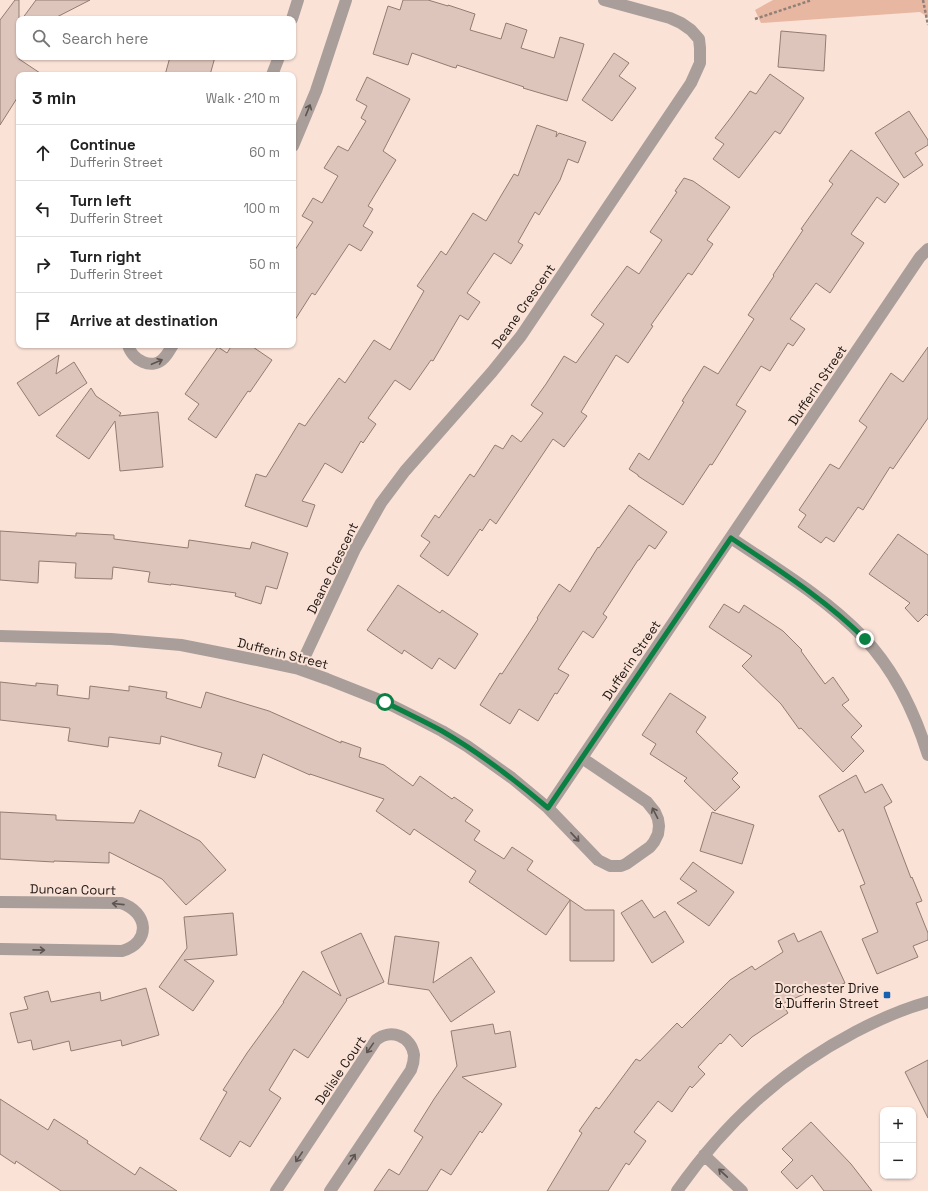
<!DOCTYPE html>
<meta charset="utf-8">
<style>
:root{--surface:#fff;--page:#f2f2f2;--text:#222;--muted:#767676;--line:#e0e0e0}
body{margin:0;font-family:"Space Grotesk",sans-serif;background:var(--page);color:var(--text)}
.controls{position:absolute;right:12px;bottom:12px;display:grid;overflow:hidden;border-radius:8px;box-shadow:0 1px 3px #0004}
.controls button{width:36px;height:36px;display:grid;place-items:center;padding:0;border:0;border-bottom:1px solid var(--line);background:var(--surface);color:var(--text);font:20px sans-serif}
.stop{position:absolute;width:12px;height:12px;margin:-9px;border:3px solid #0b8043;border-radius:50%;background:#fff}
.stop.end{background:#0b8043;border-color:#fff;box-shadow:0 1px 4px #0008}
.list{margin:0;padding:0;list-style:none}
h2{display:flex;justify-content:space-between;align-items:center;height:52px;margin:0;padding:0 16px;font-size:17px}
h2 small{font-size:13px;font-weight:400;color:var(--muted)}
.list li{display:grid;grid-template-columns:26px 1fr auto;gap:12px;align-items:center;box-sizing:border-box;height:56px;padding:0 16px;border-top:1px solid var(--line)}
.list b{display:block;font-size:15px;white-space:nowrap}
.list p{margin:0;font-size:13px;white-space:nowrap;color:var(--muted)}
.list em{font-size:13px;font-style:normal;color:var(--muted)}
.icon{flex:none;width:22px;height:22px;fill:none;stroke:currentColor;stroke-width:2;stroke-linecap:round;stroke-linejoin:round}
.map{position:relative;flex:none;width:928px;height:1191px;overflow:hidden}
.search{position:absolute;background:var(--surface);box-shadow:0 1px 3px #0004;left:16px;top:16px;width:280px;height:44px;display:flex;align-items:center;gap:10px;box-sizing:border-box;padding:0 14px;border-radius:8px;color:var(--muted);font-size:15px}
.panel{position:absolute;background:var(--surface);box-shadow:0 1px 3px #0004;left:16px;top:72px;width:280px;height:276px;border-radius:8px}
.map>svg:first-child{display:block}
.green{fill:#e7b7a2}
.building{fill:#dec5bb;stroke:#927c72}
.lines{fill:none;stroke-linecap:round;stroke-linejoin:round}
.path{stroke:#918078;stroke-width:2.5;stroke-dasharray:3 2;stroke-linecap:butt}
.minor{stroke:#a99e9a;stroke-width:12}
.oneway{stroke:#5d534f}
.route{stroke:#0b8043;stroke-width:5}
.poi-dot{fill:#1662b1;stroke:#fbe2d7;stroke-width:1.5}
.labels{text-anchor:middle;stroke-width:4;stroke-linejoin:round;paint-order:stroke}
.street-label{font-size:13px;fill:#1e1612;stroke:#fbe2d7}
.poi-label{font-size:13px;fill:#1e1612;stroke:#fbe2d7;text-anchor:end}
</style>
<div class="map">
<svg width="928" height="1191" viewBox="0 0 928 1191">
<rect width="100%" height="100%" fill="#fbe2d7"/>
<path class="green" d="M773,0H928V17L920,12L761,23L755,10Z"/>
<path class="building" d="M15,0H19V59L43,75H19V95L0,125V20Z
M36,0H90L53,19H22Z
M403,0H428L448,6V5L475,14L470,30L501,39L506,23L527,30L521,48L554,58L560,37L584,44L567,101L523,88L524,87L457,65L456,68L452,67L412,53L408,65L373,54L388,6L400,10Z
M781,31L826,35L824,71L778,67Z
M614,53L629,63L619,76L636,88L612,121L582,100Z
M170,57H215L210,75H165Z
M770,74L804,98L780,134L775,131L739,178L713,159L724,144L715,138L732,116L750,91L756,94Z
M367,77L410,99L383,151L396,160L368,206L373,209L363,226L373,232L361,251L349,244L315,295L312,293L293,323V253L313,222L302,216L313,198L322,203L338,176L324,168L338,146L348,151L366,121L361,118L367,106L356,100Z
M909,111L928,140V145L915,153L923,165L904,178L875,133Z
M537,125L557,132L556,137L559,133L586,142L578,163L568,159L560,180L539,215L535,212L518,242L523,245L511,264L494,253L467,293L480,302L468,320L460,315L433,361L431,360L410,390L395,380L368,418L376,424L363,443L361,441L342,473L325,463L302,501L315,505L307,527L245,506L256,474L266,477L299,423L305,426L339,378L345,383L374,340L390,350L424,291L417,286L441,251L446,255L473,213L486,221L514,174L518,176Z
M851,150L899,184L885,203L877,197L851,234L864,243L830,293L816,283L790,319L805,329L793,346L788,343L770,371L761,366L736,405L746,411L712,465L710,464L683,505L638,476V475L629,469L639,453L649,460L684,402L682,401L704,366L718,374L754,319L748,315L774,276L773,275L803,230L801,229L833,184L829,181Z
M684,178L693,181L730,207L707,240L713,244L692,275L688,273L651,325L653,326L628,363L616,355L581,412L587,416L564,447L553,439L496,524L490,519L482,531L480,529L448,576L420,556L430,542L421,536L435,515L439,518L470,474L474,477L495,445L503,449L512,435L521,442L543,413L531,405L546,384L564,356L576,363L604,324L591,315L627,266L639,274L662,240L650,232L677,192L675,191Z
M232,345H250L272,360L250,392L248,391L216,438L188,419L199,404L185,394L218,347L227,353Z
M928,347V418L893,469L890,467L863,510L858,507L834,542L826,537L821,543L798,527L806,515L799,510L830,464L839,469L867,427L859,421L891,373L903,382Z
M59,355L56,374L74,362L87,383L39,416L17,383Z
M91,388L96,396L121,413L119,416L158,412L163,467L120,471L115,421L89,459L56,436Z
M629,505L667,532L655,549L649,545L639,560H638L603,614L607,617L593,638L583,631L558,669L569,675L557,694L555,693L538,721L519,709L510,724L480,705L500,673L502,674L538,619L537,618L559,584L570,592L598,547L599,548Z
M0,531L76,536V533L114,535V539L188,548L189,540L250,549L252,542L288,553L277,589L266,586L261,604L235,596L236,593L171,584V585L148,582L150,572L113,567L112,579L75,578L76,563L39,561L38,583L0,580Z
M898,534L928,555V616L926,614L918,622L905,608L910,603L869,574Z
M398,585L440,613L442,610L478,634L455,669L439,658L432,669L404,650L402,654L367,630Z
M724,604L739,613L744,605L783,631L802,650L801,651L825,684L833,677L849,700L842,705L862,726L851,737L864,751L843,772L801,728L799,729L781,704L742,666L752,656L709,627Z
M0,682L36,686V683L58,685L57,695L89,699L90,686L129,691V686L167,692L166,698L201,708L206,692L269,711L341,743V741L361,748L359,757L384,765L413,786L420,776L452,799L454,797L473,810L465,821L480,831L474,840L504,859L512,847L533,861L527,870L585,910H614V961H570V900L546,935L469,882L476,871L414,829L410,835L376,811L384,799L310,774V775L263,754L255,778L218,766L222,753L161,736L160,744L109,737L108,747L68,741L70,728L0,720Z
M670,693L706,717L696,732L738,773L732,779L740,787L715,811L684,781L687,778L650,754L656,744L642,735Z
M856,775L865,793L882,784L892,802L884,807L911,878L912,877L922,901L916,903L928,933V940L913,946L918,957L877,974L862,939L878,932L860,886L865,884L843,829L839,832L819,796Z
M140,810L200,841L226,870L186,905L162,879L109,852V863L54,861V862L0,859V812L56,815V820L134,823Z
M712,812L754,825L742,864L700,851Z
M693,862L734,892L709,926L677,903L697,891L680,879Z
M642,900L654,918L665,911L684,942L652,963L621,913Z
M233,913L237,955L184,960L214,981L193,1011L159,987L187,948L184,917Z
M821,931L845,983L825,992L822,986L782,1004L788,1013L752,1037L742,1047L730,1034L721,1044L720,1043L698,1067L705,1074L692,1088L690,1086L672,1112L658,1101L634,1132L646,1141L629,1165L626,1163L608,1191H547L582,1133L579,1131L596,1107L599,1109L636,1059L640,1061L677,1023L682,1028L730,980L752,966L755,970L783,952L778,941L794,933L798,942Z
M361,933L384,982L346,999L347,1000L308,1058L294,1049L269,1090L281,1098L250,1147L240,1141L230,1157L200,1139L227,1092L223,1090L247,1053L284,1002H283L303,971L341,996L321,952Z
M395,936L439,942L433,983L471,957L495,992L451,1022L429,990L388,984Z
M146,988L159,1035L122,1046L121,1040L71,1051L69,1041L33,1050L31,1040L18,1043L10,1013L28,1009L24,997L48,991L51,1002L100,992L101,1001Z
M493,1024L495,1034L510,1031L516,1067L462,1077L502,1104L482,1133L480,1131L451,1175L441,1169L427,1191H374L389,1169L399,1175L423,1137L414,1131L434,1099L457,1066L451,1031Z
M928,1060V1118L905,1072Z
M0,1099L48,1130L54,1119L88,1141L87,1143L135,1175L140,1167L177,1191H61L16,1161L15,1164L0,1154Z
M811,1122L851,1164L872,1191H824L812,1175L797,1189L781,1172L793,1160L782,1149Z"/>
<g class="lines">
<path class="path" d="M923,0L928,25
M755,19L812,0"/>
<path class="minor" d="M292,19L298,0
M272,75L279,57
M293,146L316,91L346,0
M128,345C132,360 152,371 164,358C168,354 170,349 173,345
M731,538C777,569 826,598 864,638C894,670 915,713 928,755
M0,636L111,639L181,645L252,659L299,669L327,679L385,702L413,716L442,731L467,746L512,778L548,808L598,860L610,866H621L626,864L650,847L654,842L658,834L659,826L658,819L655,812L647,802L582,758
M299,669L355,549L381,503L405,471L492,372L521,336L691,83L700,63V48L699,39L691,30L681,23L670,18L604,0
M548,808L920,257L928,249
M0,902L121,903C148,912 152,942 122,951L0,949
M704,1155L742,1191
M276,1191L376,1040C391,1028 411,1036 414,1055C414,1060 413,1065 411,1070L330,1191
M677,1191C725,1123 781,1071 855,1032C878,1020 902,1009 928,1002"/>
</g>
<defs><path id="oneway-shaft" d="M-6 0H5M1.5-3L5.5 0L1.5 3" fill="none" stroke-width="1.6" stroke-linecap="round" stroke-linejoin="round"/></defs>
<g class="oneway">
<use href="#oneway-shaft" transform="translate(308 110) rotate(-68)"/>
<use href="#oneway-shaft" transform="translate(157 362) rotate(-23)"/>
<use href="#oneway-shaft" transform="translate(655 813) rotate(-117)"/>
<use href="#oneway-shaft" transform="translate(575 837) rotate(47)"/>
<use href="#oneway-shaft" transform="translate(118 904) rotate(-174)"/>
<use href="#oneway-shaft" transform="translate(39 950) rotate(1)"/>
<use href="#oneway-shaft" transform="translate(370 1048) rotate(125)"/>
<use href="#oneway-shaft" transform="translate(299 1157) rotate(124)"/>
<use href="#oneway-shaft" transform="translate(352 1159) rotate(-56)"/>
<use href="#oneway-shaft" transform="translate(723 1173) rotate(-137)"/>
</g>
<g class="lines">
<path class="route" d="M385,702C404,712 424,721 442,731C480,753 515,780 548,808L731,538C777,569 825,599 865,639"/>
</g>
<rect class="poi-dot" x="883" y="991" width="8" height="8" rx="2"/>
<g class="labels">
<g class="street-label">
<text transform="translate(523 306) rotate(-55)" y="5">Deane Crescent</text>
<text transform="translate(817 385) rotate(-56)" y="5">Dufferin Street</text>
<text transform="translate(332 568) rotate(-64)" y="5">Deane Crescent</text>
<text transform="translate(283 653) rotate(14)" y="5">Dufferin Street</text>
<text transform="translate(631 660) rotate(-56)" y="5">Dufferin Street</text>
<text transform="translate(73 889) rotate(1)" y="5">Duncan Court</text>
<text transform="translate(340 1070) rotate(-56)" y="5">Delisle Court</text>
</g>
<g class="poi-label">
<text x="879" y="993">Dorchester Drive<tspan x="879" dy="15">&amp; Dufferin Street</tspan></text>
</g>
</g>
</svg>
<div class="controls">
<button>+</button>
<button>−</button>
</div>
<div class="stop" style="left:385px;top:702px"></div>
<div class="stop end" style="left:865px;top:639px"></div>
<div class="search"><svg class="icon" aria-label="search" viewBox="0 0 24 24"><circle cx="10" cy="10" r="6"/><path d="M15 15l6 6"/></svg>Search here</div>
<section class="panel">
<h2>3 min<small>Walk · 210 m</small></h2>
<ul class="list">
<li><svg class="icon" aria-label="ahead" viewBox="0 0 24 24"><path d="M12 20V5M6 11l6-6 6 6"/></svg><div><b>Continue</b><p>Dufferin Street</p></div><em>60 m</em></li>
<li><svg class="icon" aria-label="left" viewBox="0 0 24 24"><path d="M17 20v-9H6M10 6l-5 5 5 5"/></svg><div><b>Turn left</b><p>Dufferin Street</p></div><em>100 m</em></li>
<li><svg class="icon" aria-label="right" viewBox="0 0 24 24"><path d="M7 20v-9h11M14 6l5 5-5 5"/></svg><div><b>Turn right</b><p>Dufferin Street</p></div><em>50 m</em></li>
<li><svg class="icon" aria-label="arrive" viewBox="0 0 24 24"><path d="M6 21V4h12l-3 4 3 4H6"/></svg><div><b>Arrive at destination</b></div></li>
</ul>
</section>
</div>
